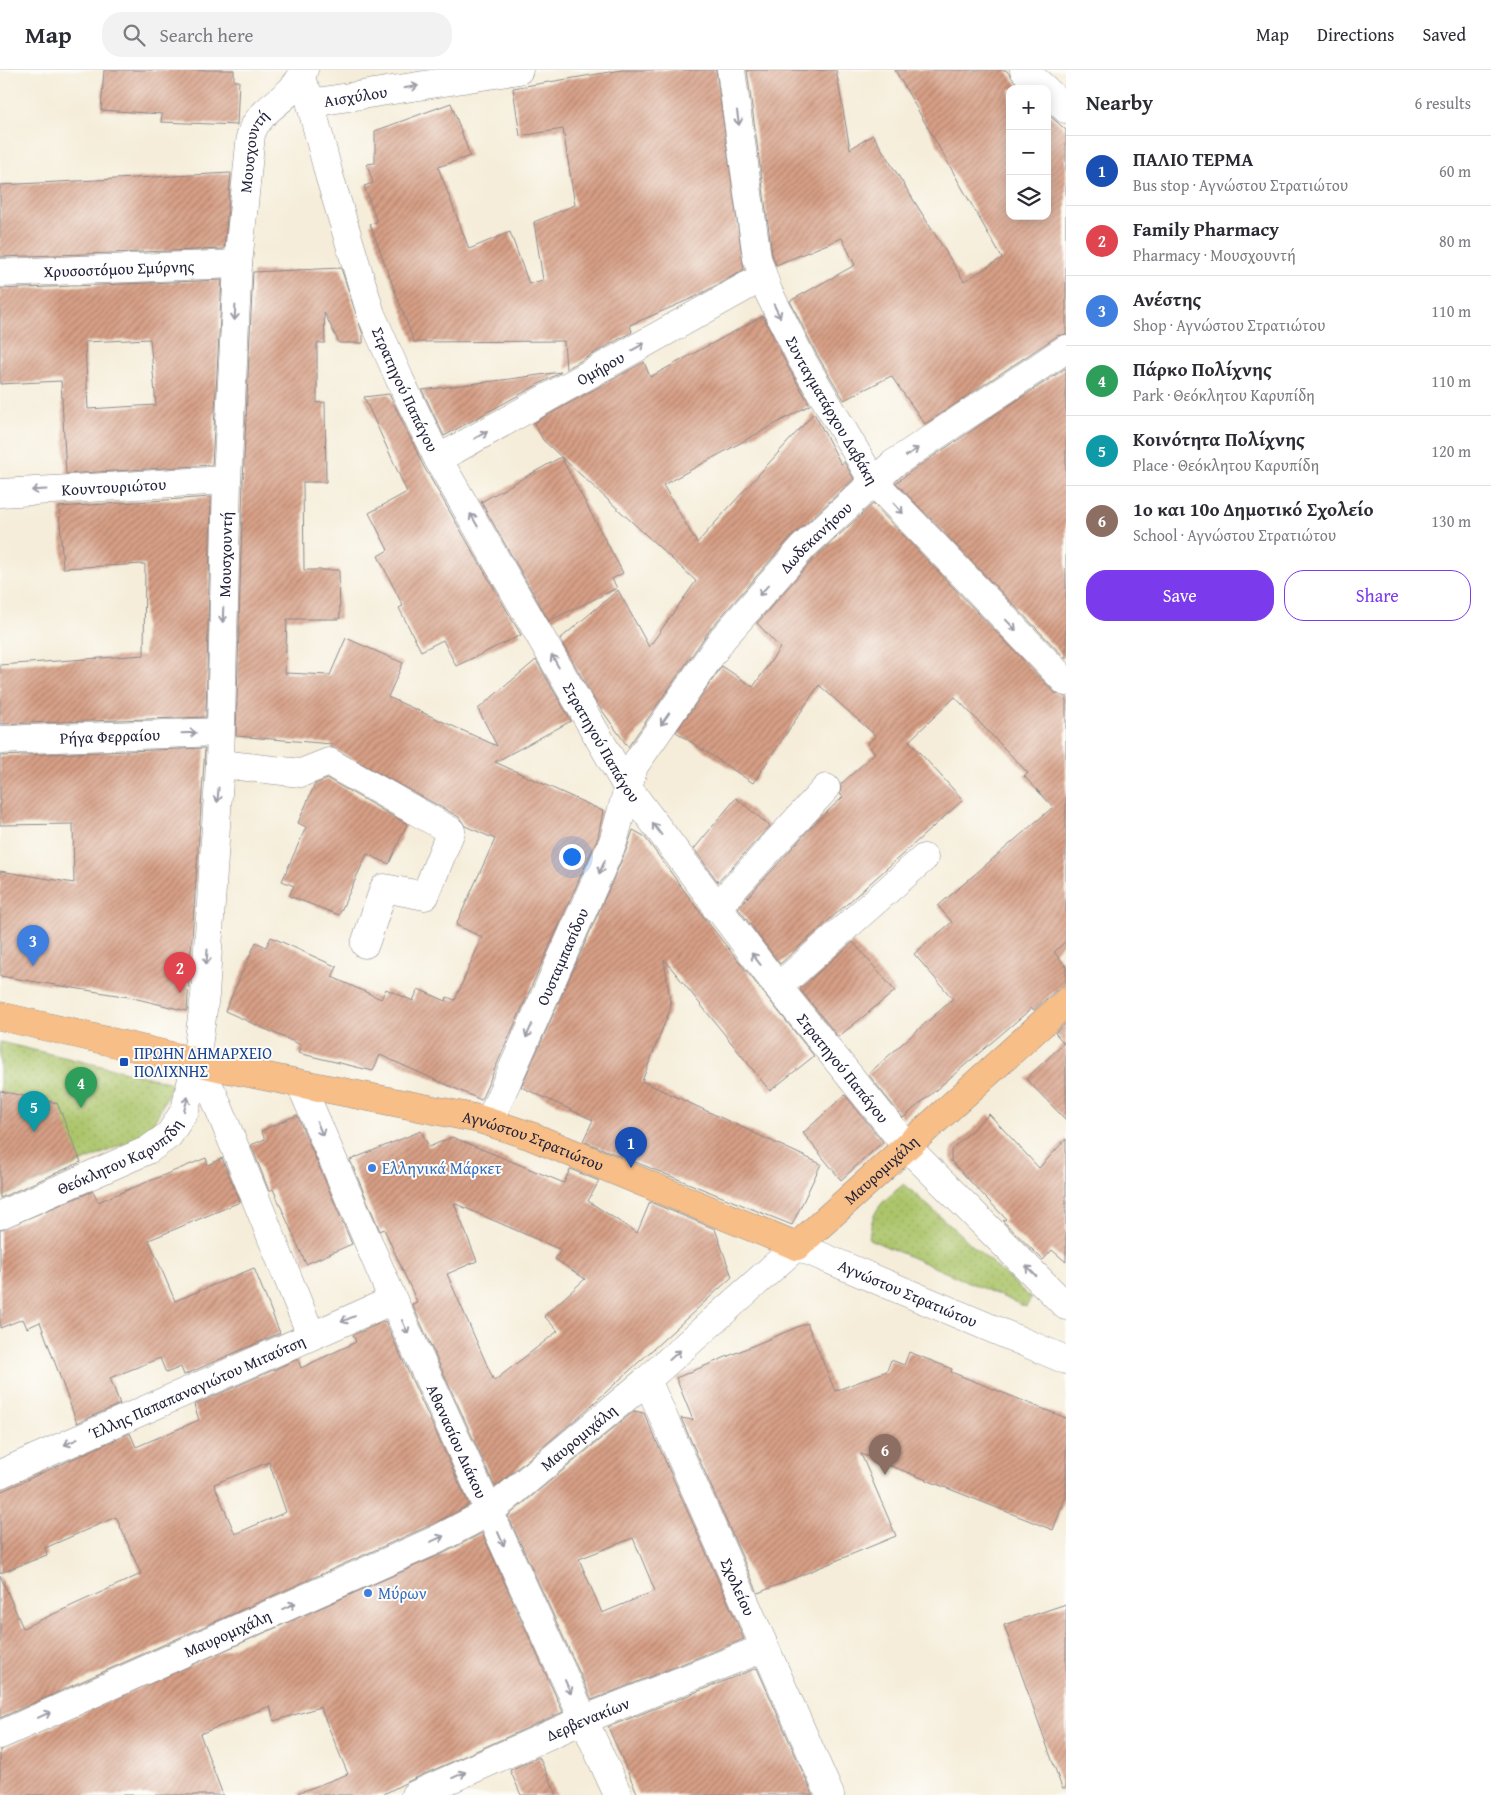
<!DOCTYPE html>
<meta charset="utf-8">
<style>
:root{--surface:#fff;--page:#f2f2f3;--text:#2b2b33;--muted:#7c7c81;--line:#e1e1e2;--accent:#7c3aed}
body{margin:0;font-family:"Gentium Book Plus",serif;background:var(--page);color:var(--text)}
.controls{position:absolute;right:15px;top:15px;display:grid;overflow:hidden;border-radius:10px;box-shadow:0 2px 12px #0003}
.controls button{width:45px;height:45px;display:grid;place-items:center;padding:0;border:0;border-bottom:1px solid var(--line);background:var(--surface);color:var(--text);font:25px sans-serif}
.you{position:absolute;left:571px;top:786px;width:18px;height:18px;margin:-12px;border:4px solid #fff;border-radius:50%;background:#1a73e8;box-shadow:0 0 0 8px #1a73e833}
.badge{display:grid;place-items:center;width:32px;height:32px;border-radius:50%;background:var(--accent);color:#fff;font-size:16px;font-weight:700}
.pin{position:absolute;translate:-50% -41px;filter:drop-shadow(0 1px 2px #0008)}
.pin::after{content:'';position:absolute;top:26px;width:18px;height:15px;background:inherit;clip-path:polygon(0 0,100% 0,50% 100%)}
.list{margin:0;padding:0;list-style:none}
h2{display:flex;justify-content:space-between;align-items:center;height:65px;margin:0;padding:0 20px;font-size:21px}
h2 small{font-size:16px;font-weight:400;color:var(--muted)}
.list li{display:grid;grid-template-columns:32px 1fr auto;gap:15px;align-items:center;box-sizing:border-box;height:70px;padding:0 20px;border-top:1px solid var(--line)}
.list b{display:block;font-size:19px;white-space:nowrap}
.list p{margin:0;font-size:16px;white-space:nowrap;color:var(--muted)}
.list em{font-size:16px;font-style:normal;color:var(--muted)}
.actions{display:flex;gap:10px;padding:15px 20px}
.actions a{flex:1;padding:11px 0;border:1px solid var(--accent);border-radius:20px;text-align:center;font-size:18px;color:var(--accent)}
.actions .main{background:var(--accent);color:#fff}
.icon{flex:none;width:28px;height:28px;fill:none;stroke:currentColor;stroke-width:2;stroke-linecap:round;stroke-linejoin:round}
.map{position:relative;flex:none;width:1066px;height:1725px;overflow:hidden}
header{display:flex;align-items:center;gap:30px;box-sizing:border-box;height:70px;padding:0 25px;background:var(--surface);border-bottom:1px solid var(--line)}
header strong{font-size:24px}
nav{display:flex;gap:28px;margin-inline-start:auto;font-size:18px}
.search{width:350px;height:45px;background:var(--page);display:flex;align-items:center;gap:12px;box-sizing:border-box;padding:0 18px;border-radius:20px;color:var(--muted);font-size:19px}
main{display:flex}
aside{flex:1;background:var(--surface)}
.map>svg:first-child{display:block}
.park{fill:url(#park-dots);stroke:#677453}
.building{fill:url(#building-hatch);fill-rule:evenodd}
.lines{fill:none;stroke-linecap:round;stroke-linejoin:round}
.minor-casing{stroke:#8c888a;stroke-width:29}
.major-casing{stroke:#8c888a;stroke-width:29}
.minor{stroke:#fff;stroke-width:28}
.major{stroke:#f7be87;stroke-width:28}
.oneway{stroke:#9c9ca7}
.transit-dot{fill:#1a4fb4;stroke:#fdfcf7;stroke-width:2}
.shop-dot{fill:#3f7fe0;stroke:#fdfcf7;stroke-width:2}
.labels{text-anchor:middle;stroke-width:4;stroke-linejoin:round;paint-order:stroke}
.street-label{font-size:16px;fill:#22223b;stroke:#fdfcf7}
.transit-label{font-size:16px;fill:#164399;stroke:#fdfcf7;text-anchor:start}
.shop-label{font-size:16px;fill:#366cbe;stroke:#fdfcf7;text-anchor:start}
</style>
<header>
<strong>Map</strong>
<div class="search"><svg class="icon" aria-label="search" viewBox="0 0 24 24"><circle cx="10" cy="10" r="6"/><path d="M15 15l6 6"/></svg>Search here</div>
<nav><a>Map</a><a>Directions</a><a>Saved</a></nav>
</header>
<main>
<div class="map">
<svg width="1066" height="1725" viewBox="0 0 1066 1725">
<defs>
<pattern id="park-dots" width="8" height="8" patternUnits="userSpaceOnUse" patternTransform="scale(1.25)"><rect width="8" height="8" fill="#acc56b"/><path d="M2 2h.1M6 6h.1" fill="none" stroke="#94a95e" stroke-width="1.8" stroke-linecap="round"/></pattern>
<pattern id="building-hatch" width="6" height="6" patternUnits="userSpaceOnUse" patternTransform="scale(1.25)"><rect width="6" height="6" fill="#d79f85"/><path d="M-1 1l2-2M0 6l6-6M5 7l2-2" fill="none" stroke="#ae816e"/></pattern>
</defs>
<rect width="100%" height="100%" fill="#fdfcf7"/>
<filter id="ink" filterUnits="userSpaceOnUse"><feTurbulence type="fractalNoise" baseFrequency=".02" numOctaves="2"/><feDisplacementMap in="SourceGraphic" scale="10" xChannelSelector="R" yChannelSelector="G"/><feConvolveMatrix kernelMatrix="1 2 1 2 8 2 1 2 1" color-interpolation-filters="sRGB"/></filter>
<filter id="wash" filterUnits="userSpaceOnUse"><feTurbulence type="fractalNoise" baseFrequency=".0096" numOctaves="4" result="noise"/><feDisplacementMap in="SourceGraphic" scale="20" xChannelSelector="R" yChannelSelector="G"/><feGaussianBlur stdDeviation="1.12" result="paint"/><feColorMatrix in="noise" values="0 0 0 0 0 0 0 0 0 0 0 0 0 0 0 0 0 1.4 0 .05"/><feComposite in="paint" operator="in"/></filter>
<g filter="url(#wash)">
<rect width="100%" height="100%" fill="#f5edd9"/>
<path class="park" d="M0,972L173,1013L149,1063L0,1128Z
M904,1114L1031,1228L1026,1237L869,1169C872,1138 881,1133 904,1114Z"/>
<g id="blocks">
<path class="building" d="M104,0H234V11H239L237,55L161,52L162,44L101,40Z
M622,0H716L744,200L695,227L630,255L632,262L566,299L564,271L414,272L370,154L377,152L364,116L373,113L367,94L375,93V61L451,33L470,86L438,97L469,179L510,162L529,214L543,210L534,152L575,135L563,59L520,66L513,18Z
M747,0H836L850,79L873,65L964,211L1002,188L895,0H1006L1021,19H1010V146H1047V43L1066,60V264L1057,266L925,354L891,306L844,330L816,283L790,231L855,195L842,168L776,195L772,184Z
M231,103L224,179L0,187V115Z
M341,198L363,265V273H339L324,242L325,273H317V333L325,332L326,412H303L304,500H339L340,549H287L285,603L330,605L346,568L403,593L388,627L497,676L478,639L536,590L571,651L495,692L603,741L598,767L481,1030L380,985L373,1001L298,983L301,975L225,941L256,872L266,877L271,867L337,897L332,907L381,929L386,919L413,931L418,919L446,931L447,927L455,930L482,867L456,855L495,769L465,756L459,747L331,677L332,674L236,666L243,411L253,202Z
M222,210L212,395L66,404L61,311L0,314V219ZM150,269L156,335L88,339L85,272Z
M763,246L788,297L810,335L663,415L697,473L814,343L841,394L844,392L854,409L791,467L711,558L628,677L594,629L560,569L618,520L649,577L696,511L543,370L534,353L644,292L650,307Z
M1066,298V589L896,413L914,399Z
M561,302L444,366L422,320L510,309Z
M389,324L424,397L521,565L456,596L443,570L421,581L399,538L403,536L378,486L388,480L369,443L407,422L364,327Z
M561,387L623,503L612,509L617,518L549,551L481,432Z
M211,427L206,647L0,654V595L144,585L145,494L63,498L59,437Z
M873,434L1055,623L1066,627V871L1054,882L1066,896V917L1056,920L1034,940L1032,938L903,1048L868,1004L953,929L914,884L952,852L938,836L1053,737L1024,706L1028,703L955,627L909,671L963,730L780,894L738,838L813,755L843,727L840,724L841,714L875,683L867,674L876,666L819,615L753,713L676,662L722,596L753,617L780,578L757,553L814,488Z
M205,678L187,941L129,927L0,906V801L74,813L73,754L0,755V686Z
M328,709L407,754L389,794L367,784L339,845L289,826L294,816L282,811L306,757L298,753L315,714Z
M736,728L770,756L718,812L694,779Z
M633,760L644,766L705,849L814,986L770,1021L664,889L671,937L642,1011L821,1094L792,1155L583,1071L593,1050L521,1017L627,778Z
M853,872L895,921L838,967L800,919Z
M1066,953V1050L1026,1009L1064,973L1055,963Z
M0,1021L57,1033L81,1092L0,1128Z
M845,1025L883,1072L841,1110L803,1063Z
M989,1044L1039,1098L1066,1069V1192L1052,1180L1043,1190L1003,1151L1006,1149L951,1091V1080Z
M297,1045L352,1174L306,1194L273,1119L269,1121L251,1075L265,1069L261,1061Z
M421,1061L429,1077L452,1067L564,1113L570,1099L599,1111L588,1131L637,1163L650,1132L715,1159L732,1207L582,1344L495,1417L412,1234L417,1232L384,1159L380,1161L350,1090ZM454,1133L561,1180L555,1189L585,1209L544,1246L558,1261L494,1311L447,1204L477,1191Z
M206,1088L208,1095L222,1088L240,1132L149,1170L175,1231L254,1198L280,1263L184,1305L181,1297L166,1303L160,1288L110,1308L120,1334L77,1353L40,1252L27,1258L23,1249L0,1258V1160L93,1121L98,1132Z
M385,1251L469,1435L431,1455L0,1648V1505L23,1558L141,1504L116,1447L45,1478L47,1485L0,1503V1422L130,1363L136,1377L199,1350L194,1335L298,1289L301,1298L356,1272L353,1265ZM269,1392L286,1442L235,1464L214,1414Z
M807,1253L835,1321L887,1301L891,1290L904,1295L909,1282L952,1299L951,1302L1066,1348V1426L1053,1460L861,1384L896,1466L758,1523L681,1348L693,1350L676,1308Z
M634,1341L644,1343L744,1569L592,1630L508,1446ZM633,1468L655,1521L602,1543L579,1489Z
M482,1463L563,1642L409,1711L382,1725H299L298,1723L348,1704L320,1637L274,1651L270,1636L200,1664L223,1725H0V1680L444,1483Z
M1066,1534V1718H1062L1004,1555Z
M757,1598L813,1725H638L608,1657Z
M539,1687L557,1725H521L510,1700Z"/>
</g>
</g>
<g filter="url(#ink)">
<use href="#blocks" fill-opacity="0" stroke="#8c888a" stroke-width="1"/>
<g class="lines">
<defs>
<g id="minor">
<path id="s1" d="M731,0L757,188L768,221L802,290L873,411L1066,612"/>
<path d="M1024,0L1045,19"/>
<path id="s2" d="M300,10L308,23L329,105L371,244L400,310L438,389L627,717L778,917L907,1077L1066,1236"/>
<path d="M1047,21L1066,39"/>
<path id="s3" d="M311,33L519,0"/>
<path id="s4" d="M0,203L238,194"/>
<path id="s5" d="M438,389L763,207"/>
<path id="s6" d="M0,423L227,410"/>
<path id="s7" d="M0,670L220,662"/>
<path d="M220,694L301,703L329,692L451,761L425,826L384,818L365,874"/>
<path d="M716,838L826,718"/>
<path d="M778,917L924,788"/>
<path d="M196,991L214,1026L311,1265"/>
<path id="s8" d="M301,1015L393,1230L618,1725"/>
<path id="s9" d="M489,1052L613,772L634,696L723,568L803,477L893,394L1066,279"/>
<path id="s10" d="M0,1145L148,1080L169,1065L185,1040L196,991L205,925L220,694L227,410L238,194L251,64C260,36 294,29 304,0"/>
<path id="s11" d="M647,1310L830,1725"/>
<path id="s12" d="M0,1404L393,1230"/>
<path id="s13" d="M0,1665L438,1469L489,1442L647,1310L797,1176L1066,1290"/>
<path id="s14" d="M415,1725L583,1650L764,1578"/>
</g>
<g id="major">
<path id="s15" d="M0,946L223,998L479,1049L531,1066L797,1176L1066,932"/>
</g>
</defs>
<use href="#minor" class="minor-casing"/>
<use href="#major" class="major-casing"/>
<use href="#minor" class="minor"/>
<use href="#major" class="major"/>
</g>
<defs><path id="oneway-shaft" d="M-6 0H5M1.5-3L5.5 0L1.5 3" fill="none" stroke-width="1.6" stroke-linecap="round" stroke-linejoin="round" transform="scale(1.25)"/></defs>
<g class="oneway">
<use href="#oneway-shaft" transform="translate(411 17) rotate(-9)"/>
<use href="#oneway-shaft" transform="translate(738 48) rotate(82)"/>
<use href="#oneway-shaft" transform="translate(777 241) rotate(64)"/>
<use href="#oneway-shaft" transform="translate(235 243) rotate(93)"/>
<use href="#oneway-shaft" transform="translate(638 277) rotate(-29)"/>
<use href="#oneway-shaft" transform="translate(481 365) rotate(-29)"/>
<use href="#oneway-shaft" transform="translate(912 382) rotate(-34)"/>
<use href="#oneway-shaft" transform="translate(39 420) rotate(177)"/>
<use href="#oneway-shaft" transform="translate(898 438) rotate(48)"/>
<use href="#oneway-shaft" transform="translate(474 450) rotate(-120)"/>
<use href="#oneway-shaft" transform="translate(764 520) rotate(132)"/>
<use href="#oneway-shaft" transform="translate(223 545) rotate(92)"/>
<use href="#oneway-shaft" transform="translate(1011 555) rotate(46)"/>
<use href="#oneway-shaft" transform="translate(555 591) rotate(-120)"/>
<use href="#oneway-shaft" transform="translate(665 649) rotate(125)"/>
<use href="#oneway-shaft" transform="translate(189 663) rotate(-2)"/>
<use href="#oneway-shaft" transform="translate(218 725) rotate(94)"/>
<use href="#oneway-shaft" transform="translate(657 759) rotate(-127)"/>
<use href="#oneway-shaft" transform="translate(602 797) rotate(114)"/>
<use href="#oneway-shaft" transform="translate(207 887) rotate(94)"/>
<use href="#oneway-shaft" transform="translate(756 889) rotate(-128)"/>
<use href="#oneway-shaft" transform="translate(529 961) rotate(114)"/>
<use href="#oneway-shaft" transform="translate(186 1034) rotate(-74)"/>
<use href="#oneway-shaft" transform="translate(320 1059) rotate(67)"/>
<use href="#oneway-shaft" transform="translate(1031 1201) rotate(-135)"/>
<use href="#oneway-shaft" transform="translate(348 1249) rotate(157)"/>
<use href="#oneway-shaft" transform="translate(405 1257) rotate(66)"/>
<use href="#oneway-shaft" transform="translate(675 1285) rotate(-42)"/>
<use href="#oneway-shaft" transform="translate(71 1372) rotate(156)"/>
<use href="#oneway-shaft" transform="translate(437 1469) rotate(-24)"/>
<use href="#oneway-shaft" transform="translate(501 1469) rotate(66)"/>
<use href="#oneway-shaft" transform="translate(289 1536) rotate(-24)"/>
<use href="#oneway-shaft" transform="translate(568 1617) rotate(66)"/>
<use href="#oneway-shaft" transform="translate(44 1645) rotate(-24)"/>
<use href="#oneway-shaft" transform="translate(459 1705) rotate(-24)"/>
</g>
</g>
<rect class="transit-dot" x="119" y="987" width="10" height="10" rx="2.5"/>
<g class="shop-dot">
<circle cx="372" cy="1098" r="5"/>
<circle cx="368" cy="1523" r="5"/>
</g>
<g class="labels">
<g class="street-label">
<text dy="6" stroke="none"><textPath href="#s3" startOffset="45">Αισχύλου</textPath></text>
<text dy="6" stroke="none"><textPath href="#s10" startOffset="1180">Μουσχουντή</textPath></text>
<text dy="6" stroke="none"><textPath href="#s4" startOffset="119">Χρυσοστόμου Σμύρνης</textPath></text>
<text dy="6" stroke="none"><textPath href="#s5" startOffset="186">Ομήρου</textPath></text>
<text dy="6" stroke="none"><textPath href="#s2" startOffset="328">Στρατηγού Παπάγου</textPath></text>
<text dy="6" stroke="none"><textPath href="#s1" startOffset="360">Συνταγματάρχου Δαβάκη</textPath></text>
<text dy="6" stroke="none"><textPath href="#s6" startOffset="114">Κουντουριώτου</textPath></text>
<text dy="6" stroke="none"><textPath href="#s9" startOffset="678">Δωδεκανήσου</textPath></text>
<text dy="6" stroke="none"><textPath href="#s10" startOffset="775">Μουσχουντή</textPath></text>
<text dy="6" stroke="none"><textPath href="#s7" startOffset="110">Ρήγα Φερραίου</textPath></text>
<text dy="6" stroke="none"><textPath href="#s2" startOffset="732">Στρατηγού Παπάγου</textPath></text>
<text dy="6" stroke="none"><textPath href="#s9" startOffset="181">Ουσταμπασίδου</textPath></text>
<text dy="6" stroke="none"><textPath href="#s2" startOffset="1138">Στρατηγού Παπάγου</textPath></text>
<text dy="6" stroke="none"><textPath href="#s15" startOffset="548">Αγνώστου Στρατιώτου</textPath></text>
<text dy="6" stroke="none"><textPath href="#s10" startOffset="134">Θεόκλητου Καρυπίδη</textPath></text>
<text dy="6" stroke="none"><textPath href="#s15" startOffset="946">Μαυρομιχάλη</textPath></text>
<text dy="6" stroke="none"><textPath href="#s13" startOffset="1065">Αγνώστου Στρατιώτου</textPath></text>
<text dy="6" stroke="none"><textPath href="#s12" startOffset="215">Έλλης Παπαπαναγιώτου Μιταύτση</textPath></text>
<text dy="6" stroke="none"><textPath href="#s13" startOffset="654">Μαυρομιχάλη</textPath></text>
<text dy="6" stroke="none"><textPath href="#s8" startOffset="389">Αθανασίου Διάκου</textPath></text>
<text dy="6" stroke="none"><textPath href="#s11" startOffset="226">Σχολείου</textPath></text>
<text dy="6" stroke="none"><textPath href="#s13" startOffset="249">Μαυρομιχάλη</textPath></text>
<text dy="6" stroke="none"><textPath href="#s14" startOffset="189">Δερβενακίων</textPath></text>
</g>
<g class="transit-label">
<text x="134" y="989">ΠΡΩΗΝ ΔΗΜΑΡΧΕΙΟ<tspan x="134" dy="18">ΠΟΛΙΧΝΗΣ</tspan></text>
</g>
<g class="shop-label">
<text x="382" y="1104">Ελληνικά Μάρκετ</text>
<text x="378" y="1529">Μύρων</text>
</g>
</g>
</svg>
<div class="controls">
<button>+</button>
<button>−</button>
<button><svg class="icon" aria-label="layers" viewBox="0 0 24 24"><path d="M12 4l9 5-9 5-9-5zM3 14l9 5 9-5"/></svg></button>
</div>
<div class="you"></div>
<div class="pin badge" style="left:631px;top:1098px;background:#1a4fb4">1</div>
<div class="pin badge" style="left:180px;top:923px;background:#e0444e">2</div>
<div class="pin badge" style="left:33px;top:896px;background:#3f7fe0">3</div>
<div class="pin badge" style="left:81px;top:1038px;background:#2e9e5b">4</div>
<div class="pin badge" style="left:34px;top:1062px;background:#0f9aa8">5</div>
<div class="pin badge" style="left:885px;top:1405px;background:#8d6e63">6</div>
</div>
<aside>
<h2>Nearby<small>6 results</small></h2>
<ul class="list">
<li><span class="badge" style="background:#1a4fb4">1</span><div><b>ΠΑΛΙΟ ΤΕΡΜΑ</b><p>Bus stop · Αγνώστου Στρατιώτου</p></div><em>60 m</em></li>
<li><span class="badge" style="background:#e0444e">2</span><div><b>Family Pharmacy</b><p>Pharmacy · Μουσχουντή</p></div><em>80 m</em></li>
<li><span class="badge" style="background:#3f7fe0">3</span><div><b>Ανέστης</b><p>Shop · Αγνώστου Στρατιώτου</p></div><em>110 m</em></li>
<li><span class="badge" style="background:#2e9e5b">4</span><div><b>Πάρκο Πολίχνης</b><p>Park · Θεόκλητου Καρυπίδη</p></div><em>110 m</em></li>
<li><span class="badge" style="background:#0f9aa8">5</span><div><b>Κοινότητα Πολίχνης</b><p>Place · Θεόκλητου Καρυπίδη</p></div><em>120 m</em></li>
<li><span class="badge" style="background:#8d6e63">6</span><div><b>1ο και 10ο Δημοτικό Σχολείο</b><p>School · Αγνώστου Στρατιώτου</p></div><em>130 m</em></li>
</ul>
<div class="actions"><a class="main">Save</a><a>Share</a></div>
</aside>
</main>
